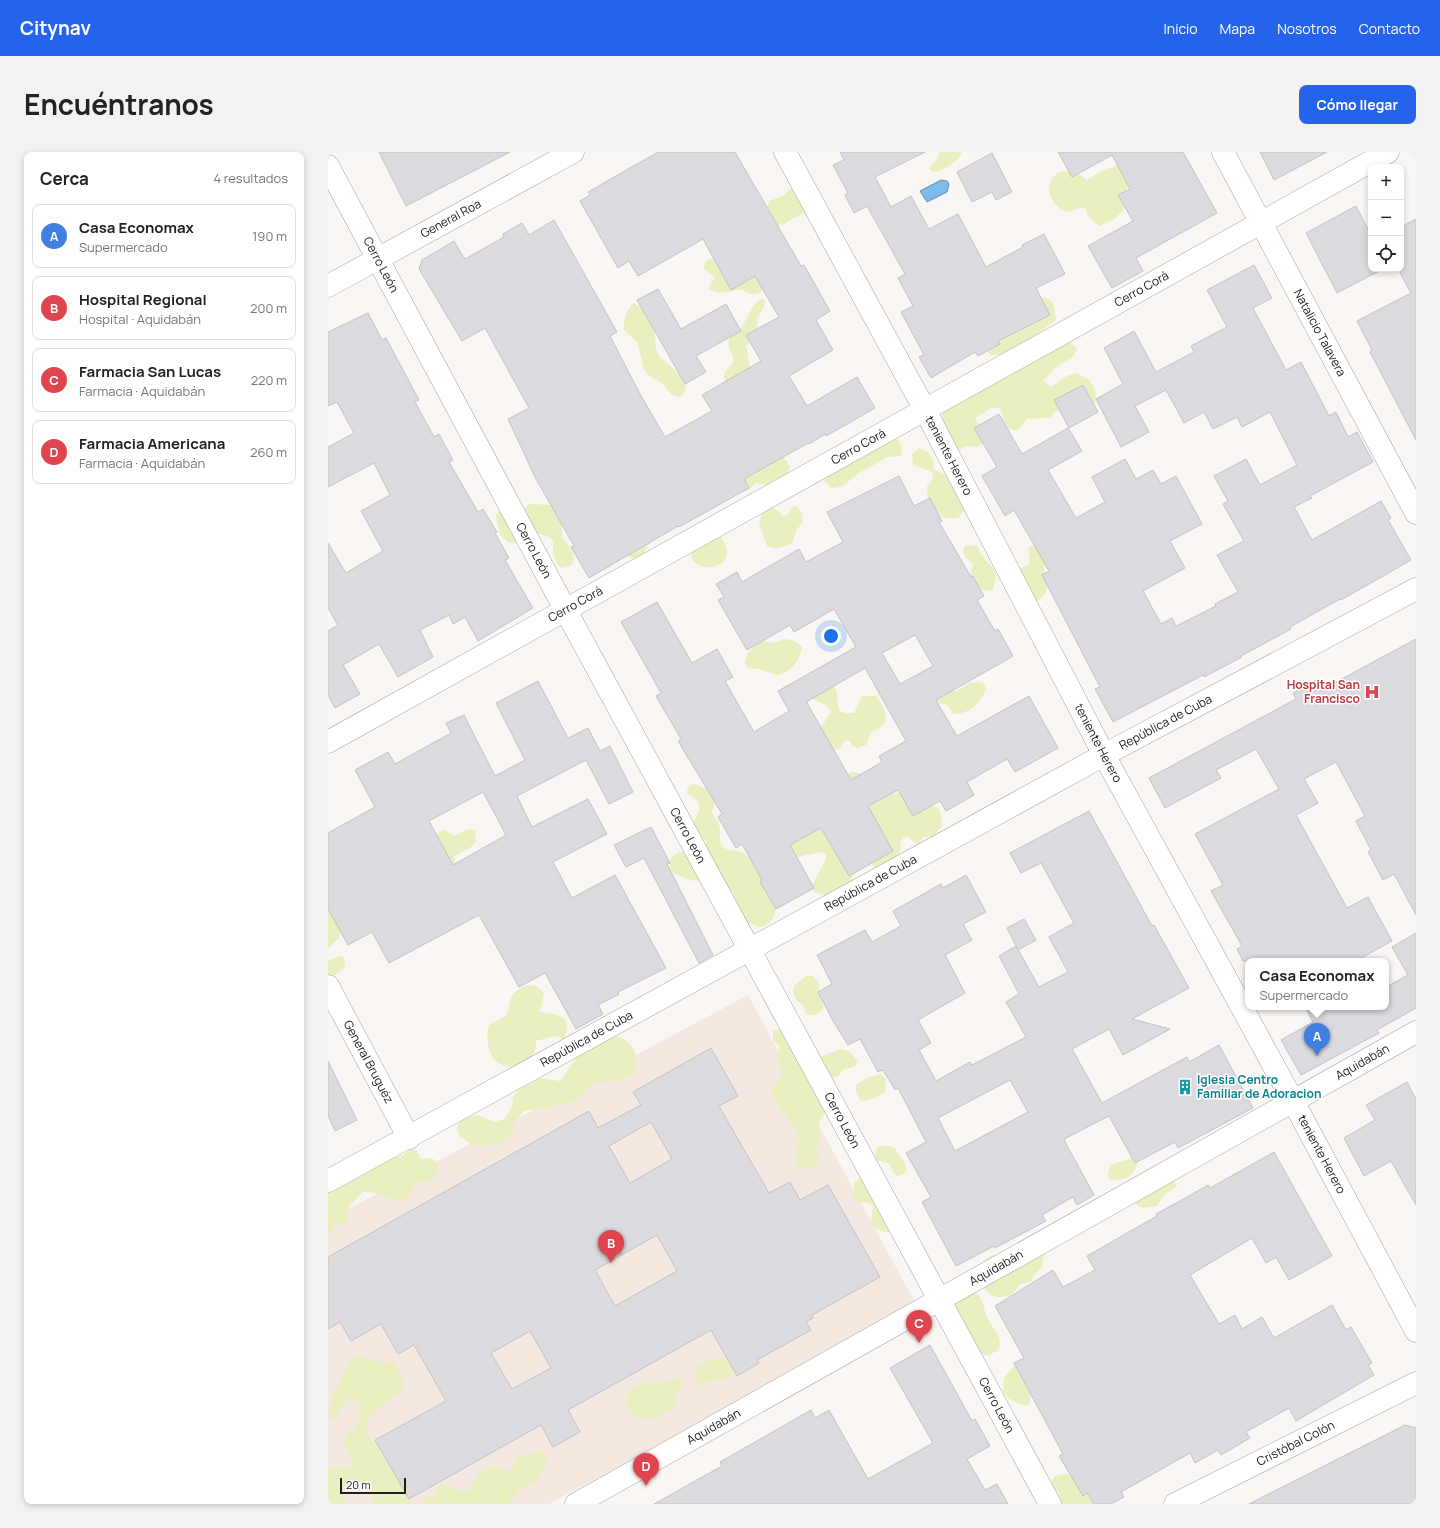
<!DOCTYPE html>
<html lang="es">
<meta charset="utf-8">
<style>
:root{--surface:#fff;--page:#f2f2f2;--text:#222;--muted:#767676;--line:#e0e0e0;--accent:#2563eb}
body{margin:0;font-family:Manrope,sans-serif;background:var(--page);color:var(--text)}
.controls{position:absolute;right:12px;top:12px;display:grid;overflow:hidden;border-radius:8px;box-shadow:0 2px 6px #0003}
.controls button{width:36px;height:36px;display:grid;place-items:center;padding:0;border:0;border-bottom:1px solid var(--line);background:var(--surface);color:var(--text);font:20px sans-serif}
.scale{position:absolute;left:12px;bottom:10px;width:66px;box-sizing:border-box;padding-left:4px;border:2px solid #22201f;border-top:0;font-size:11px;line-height:14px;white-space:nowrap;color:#22201f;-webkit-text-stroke:3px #fff;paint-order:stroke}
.you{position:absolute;left:503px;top:484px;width:14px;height:14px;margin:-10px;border:3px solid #fff;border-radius:50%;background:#1a73e8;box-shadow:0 0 0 6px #1a73e833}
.badge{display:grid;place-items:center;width:26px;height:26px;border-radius:50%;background:var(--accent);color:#fff;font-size:13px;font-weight:700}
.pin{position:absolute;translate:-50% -33px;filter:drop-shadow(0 1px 2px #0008)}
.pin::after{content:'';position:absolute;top:21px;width:14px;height:12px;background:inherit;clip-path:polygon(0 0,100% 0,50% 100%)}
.popup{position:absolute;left:917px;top:806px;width:144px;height:52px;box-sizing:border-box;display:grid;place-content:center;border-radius:8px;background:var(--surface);filter:drop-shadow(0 1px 3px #0005);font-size:13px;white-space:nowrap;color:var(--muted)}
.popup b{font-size:15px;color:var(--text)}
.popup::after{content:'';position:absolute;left:50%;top:100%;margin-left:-8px;border:8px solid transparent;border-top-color:var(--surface)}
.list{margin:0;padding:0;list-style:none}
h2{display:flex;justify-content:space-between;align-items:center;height:52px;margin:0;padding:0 16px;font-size:17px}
h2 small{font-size:13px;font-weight:400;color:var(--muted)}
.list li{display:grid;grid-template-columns:26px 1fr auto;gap:12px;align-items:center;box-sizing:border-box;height:64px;margin:0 8px 8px;padding:0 8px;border:1px solid var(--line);border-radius:8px}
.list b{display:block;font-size:15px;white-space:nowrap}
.list p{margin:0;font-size:13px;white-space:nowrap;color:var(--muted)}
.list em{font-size:13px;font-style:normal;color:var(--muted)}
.icon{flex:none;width:22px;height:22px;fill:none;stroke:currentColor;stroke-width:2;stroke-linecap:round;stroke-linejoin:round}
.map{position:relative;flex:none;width:1088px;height:1352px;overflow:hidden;border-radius:8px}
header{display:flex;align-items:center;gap:24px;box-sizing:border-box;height:56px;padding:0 20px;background:var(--accent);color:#fff}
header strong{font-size:19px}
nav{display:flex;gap:22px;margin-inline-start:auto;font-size:14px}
.intro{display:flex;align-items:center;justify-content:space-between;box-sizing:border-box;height:96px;padding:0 24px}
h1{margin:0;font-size:28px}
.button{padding:10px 18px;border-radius:8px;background:var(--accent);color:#fff;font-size:14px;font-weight:700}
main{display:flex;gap:24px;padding:0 24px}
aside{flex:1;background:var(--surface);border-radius:8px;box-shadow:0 2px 6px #0003}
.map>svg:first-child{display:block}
.built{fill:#f3e9e0}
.green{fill:#e9efbe}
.water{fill:#7bbcea;stroke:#608dad}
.building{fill:#dadadf;stroke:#c2c3c8;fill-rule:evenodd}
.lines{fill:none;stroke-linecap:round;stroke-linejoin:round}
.minor-casing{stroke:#a8a4a1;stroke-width:23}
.tertiary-casing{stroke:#a8a4a1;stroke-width:23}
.minor{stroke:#fff;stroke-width:22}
.tertiary{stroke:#fff;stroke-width:22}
.labels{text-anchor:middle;stroke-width:3;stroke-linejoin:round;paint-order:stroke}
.street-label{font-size:12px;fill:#22201f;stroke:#fff}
.health-label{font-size:12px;font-weight:bold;fill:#be3a42;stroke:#fff;text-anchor:end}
.culture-label{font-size:12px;font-weight:bold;fill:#0d838f;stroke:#fff;text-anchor:start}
</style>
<header>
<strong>Citynav</strong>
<nav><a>Inicio</a><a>Mapa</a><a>Nosotros</a><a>Contacto</a></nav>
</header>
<div class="intro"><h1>Encuéntranos</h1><a class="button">Cómo llegar</a></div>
<main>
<aside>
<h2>Cerca<small>4 resultados</small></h2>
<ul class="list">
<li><span class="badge" style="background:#3f7fe0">A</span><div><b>Casa Economax</b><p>Supermercado</p></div><em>190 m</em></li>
<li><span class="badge" style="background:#e0444e">B</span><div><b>Hospital Regional</b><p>Hospital · Aquidabán</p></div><em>200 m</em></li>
<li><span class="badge" style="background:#e0444e">C</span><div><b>Farmacia San Lucas</b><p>Farmacia · Aquidabán</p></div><em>220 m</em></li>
<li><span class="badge" style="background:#e0444e">D</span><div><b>Farmacia Americana</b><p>Farmacia · Aquidabán</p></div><em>260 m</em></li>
</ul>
</aside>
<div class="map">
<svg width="1088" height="1352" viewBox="0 0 1088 1352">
<rect width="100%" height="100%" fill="#faf6f3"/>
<path class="built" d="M420,843L589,1154L221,1352H0V1068Z"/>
<path class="green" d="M611,0H634C630,10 615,19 605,20L601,17L610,5Z
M792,13L800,34L796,43V58L785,68L771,74L760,64L757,55L738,60C706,45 724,0 759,28C768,22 782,14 792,13Z
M467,36L480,55C471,69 465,63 456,73L447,72L439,58L441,49L455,44L462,37Z
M383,107L430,123L436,137C425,149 417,136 409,138C398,140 393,143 381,137L382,132L387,125L376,117V112L379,108Z
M717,145L725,150L728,168L705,185L700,193L733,189L742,190L749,197L745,205L728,215L715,229L723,235L739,224L748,221C766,228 773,240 764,258H732L727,260L722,266L699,267L690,278C674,280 677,266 672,256H663L647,266L648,270L664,281L657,290L649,295L640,294L626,299L614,270L615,256L678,200L671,203H662L657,194L709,149Z
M434,146L437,150L436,155L429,166L430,180L426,188L418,193L422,216L398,231C392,217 402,219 405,209C406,203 402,200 401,194C400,191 401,187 402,185L414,175L425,154Z
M305,151C314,154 324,167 326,177C328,184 326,194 330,202C335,213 372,228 352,245L344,243L335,232L320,223L315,215L310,191L296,178C295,169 299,157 305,151Z
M567,285C573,291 575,295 573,304L560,305L531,321L515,334L506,336L502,335L496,329L498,324Z
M591,296C602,299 606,306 606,317L627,328L637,354L636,358L630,366H616L600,348L599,334L605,327V322C600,316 591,317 585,312L584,302Z
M455,305L458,308L462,316L458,325L442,334L428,331L421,338L417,336L414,332L416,321L426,323L428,319Z
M204,352L223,353L234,373V386C242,394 250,403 243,414L233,416C225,409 225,399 225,389L221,385L201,378L190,392L180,390L172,383L168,364L170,360L175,359L191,364L200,353Z
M468,354L474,361L475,370L469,377L464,391C456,395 448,398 439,394L431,371L435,357C443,354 451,357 455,364L460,363L464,355Z
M309,383L318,385L322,390L312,406L307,407L293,401C287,405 287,412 281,416L276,415L273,411L274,402L291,394L300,385Z
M391,383C417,415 371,424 364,406C363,403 364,399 364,396Z
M713,391L723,408L716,415C716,420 717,420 719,424C723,436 716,447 705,451L687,418L701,413C703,407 699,402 701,395Z
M638,393L649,394C652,397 652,402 655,405C667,418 671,420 664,439L650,437L642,425L645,412C638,406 631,401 638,393Z
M458,487L467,489L474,495C472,508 463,521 449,523L430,517L420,516L417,511L419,502L430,491L435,489L444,491Z
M502,529C504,532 507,535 508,538C512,552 504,563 526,561L534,544H548C559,560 565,572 543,580L538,593L529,596L524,593L522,589L517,588L512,596L502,600L492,577L503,560L498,553L485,547L484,542Z
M650,530L655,531L658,536C653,551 642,562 625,562L620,553L606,549L611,538L629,539L641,531Z
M522,620C538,620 546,634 555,644L570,641L610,656L612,660L614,674L604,685H595L590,694L581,685H576L573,689L571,703L548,720L544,712V702L528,716L521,734L506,745C498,744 489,743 484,736C486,724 500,711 498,702L493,700L469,705L463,698L461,689Z
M367,632L383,639L387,650L384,659C385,665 389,668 391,673C394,682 387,695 401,698C408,700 412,697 418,704H423L450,751C447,763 443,775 430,775L416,768L405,740L396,736L386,727C369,731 359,729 344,720L341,711C346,695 367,701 378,692V688L368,683L365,670C369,665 375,654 369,648C367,646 362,644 360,642L359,638L362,633Z
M142,677L147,679L148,689L143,695L126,704L127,713L65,717L108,687C109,681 111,679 117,678C132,689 128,680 142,677Z
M0,758C6,763 15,777 11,785C9,790 3,792 0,797Z
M11,804L16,806L17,816L5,824L0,836V809Z
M478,824H485L491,831C490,841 496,848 495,858C488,862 485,865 478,862L475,853L468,848L465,838L467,833Z
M199,833L208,834L216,841L212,860L230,863L238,869L239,878L236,887L227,884L208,889C208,894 207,902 203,906C197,911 182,916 176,914C160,909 157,886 161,873L178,864C185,845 179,843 199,833Z
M453,876L477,911V925L500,956C492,967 488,973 493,986L489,995L490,1013L481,1018L471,1015L468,1005L471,988L469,978L451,955L442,938L454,922L453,913L449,904L452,895L445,888V879Z
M285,884C306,886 314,907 304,923L289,929L269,930L260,935L251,947L242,951L196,959L186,970L182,984L174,990L154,994L143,992L131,984L129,975L134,967L149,963L167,970L176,967L184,955L185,945L192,937L213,926L232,929L251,902Z
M513,897L521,899L530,909L526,915L516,917L510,924L502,927L492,905Z
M552,922L558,927L557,940L548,946L533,949L528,940V933L539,926Z
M552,994C557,994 564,993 568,997C569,999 569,1001 571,1003C577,1010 585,1022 569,1024L565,1021L562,1012L549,1008L547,1004L548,997Z
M83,997L88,998L93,1007L103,1006L107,1008C116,1025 104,1031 89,1030C72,1066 62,1038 35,1040L21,1054L19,1069L5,1075L0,1085V1024C32,1027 34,1025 58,1004L72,1005Z
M804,1006L810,1010C808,1023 794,1031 781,1027L780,1023L782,1013Z
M533,1024L568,1081C559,1080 549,1080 543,1072L545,1053C539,1049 531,1052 525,1046L526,1031Z
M844,1026L849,1034L837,1042L829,1054L815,1056L810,1054L805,1047Z
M716,1101L714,1115L705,1124L704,1129L691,1133C687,1140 684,1144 675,1145C648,1147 648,1110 663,1104C676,1099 702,1102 716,1101Z
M643,1138C657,1145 654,1155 660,1167C665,1178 676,1184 670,1198L662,1203L648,1202L623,1149Z
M30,1204L57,1211L66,1210L74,1227L75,1236C66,1247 33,1262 39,1280C43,1294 57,1287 54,1308C67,1319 81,1334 82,1352H45L37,1333L27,1327L18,1331L15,1340L18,1352H0V1317L24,1315V1306L14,1289C26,1274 37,1273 30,1250L20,1248L13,1256L9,1265L1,1269L2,1250L22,1209Z
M384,1207H396L405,1210V1220L402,1224L394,1228H383L374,1232L369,1231L367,1226V1216Z
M688,1212L702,1238V1252L698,1254L681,1247L675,1240L676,1226Z
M349,1226L353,1228L354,1235C345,1239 349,1247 345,1255C339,1259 333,1264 326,1266C302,1272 286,1247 310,1233C319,1228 325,1232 334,1231C339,1230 344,1227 349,1226Z
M205,1299L214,1300L220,1308L208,1329L191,1338L179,1352H92L97,1346L106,1344C114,1318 126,1345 143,1337C147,1327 156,1311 171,1316C175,1317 175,1319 180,1319L191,1304L200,1305Z
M737,1322L746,1324L768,1352H733L731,1340L723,1336L722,1332L727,1324Z"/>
<path class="water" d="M613,28L619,29L621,32L619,40L599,50L592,39Z"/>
<path class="building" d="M51,0H182L78,54Z
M330,0H407L473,114L476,113L502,159L488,168L505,198L461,224L479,254L529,225L547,256L498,284L497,282L481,292L480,291L416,327L421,336L351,375L350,374L261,426L243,395L246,394L207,325L180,267L201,256L157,176L134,189L91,117L94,108L126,89L137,107L176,85L175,82L194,71L201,83L226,68L289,180L282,184L312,242L337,285L384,259L374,243L433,209L418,183L451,165L427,124L403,138L375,87L310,124L301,109L290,116L252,49L262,43L260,40Z
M512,0H597L547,25L563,55L583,44L601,77L630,62L658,115L695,95L694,93L716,82L737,122L708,136L722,163L670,189L672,192L650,204L647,200L603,226L591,205L596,203L573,160L585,154L570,126L577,122L539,54L526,61L517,43L520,41L505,13L516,8Z
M730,0H855L889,61L808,106L815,119L784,136L760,94L805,69L790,43L802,37L784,3L744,25Z
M932,0H999L946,28Z
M664,1L684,40L668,48L664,40L644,50L629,20Z
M1028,54L1043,83V117H1055L1009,141L978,81Z
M1088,67V288L1042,200L1044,198L1029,169L1083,141L1070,117H1073V75Z
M926,113L944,146L925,156L958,218L973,210L1001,264L1008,260L1020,285L1029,280L1045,310L982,344L984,346L966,355L984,388L1053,349L1063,366L1060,368L1083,408L1013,448L1012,447L962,475L963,477L913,504L914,505L876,525L875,523L785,570L767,537L772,535L714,423L721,419L686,358L677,364L654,324L669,315L646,276L671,262L694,302L740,276L754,299L720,318L748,366L777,350L764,325L797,307L808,327L825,318L833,332L848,324L874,372L842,389L857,416L815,439L833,472L844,466L848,474L888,454L887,452L910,440L889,403L916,389L895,352L900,349L886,324L918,307L932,333L969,313L942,260L914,275L909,265L885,277L876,260L856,271L838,238L807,254L821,280L793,295L768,247L795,232L776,196L806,179L828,220L866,200L863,194L899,175L879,138Z
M330,137L353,177L398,152L413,179L368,204L378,220L357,232L309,148Z
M40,161L54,188L58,186L73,214L91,248L87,250L106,285L111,282L125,308L121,310L150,360L155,357L169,380L167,381L181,406L177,408L205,456L150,489L137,465L125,472L121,463L92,478L105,505L70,525L51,492L15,513L32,542L7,556L0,543V479L10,473L0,456V391L18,421L55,399L33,359L62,343L46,311L0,335V295L26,281L9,250L0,254V180Z
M755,233L770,260L741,276L726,248Z
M571,324L586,354L602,346L614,369L611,370L643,425L645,424L656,444L649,448L667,479L670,477L685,504L608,548L629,584L701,544L730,596L687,620L679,607L639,630L646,643L618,659L612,649L585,664L570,638L540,654L565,699L521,724L493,676L462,693L486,736L448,757L432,730L434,728L414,692L408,696L390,665L394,662L350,589L353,587L328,544L333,541L293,470L329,450L364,511L389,497L405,525L397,529L426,580L461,559L450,539L528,495L506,457L466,480L462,473L419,498L390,448L396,445L388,432L409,420L414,430L471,397L478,410L515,390L499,360ZM587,483L605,514L572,532L554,501ZM537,516L578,589L551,604L554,610L523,628L479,551L480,549Z
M1088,487V763L1066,722L1055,728L1040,700L1043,698L1028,669L1037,664L1008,610L976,627L990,651L968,663L1019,756L1040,745L1064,789L1028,809H915L909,797L914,794L883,739L895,733L867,682L951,637L928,597L888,618L893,626L837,656L821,626L968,547L965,541L990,527L995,537Z
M210,529L240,586L260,576L272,599L282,594L305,640L281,652L258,608L189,644L204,675L260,647L279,682L225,710L244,746L287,723L338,816L290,840L291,842L270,853L275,862L248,877L217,821L191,835L151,763L61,811L44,780L20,793L0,757V681L47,655L27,618L60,600L67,612L123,581L118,571L136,563L167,624L197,608L168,551ZM155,640L178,683L125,713L101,669Z
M761,659L824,774L826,773L861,836L804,867L842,877L795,903L781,877L744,897L774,951L859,905L861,910L891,893L925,956L850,996L847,990L807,1011L781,964L738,986L736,988L766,1043L749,1053L745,1045L714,1063L718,1069L667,1096L666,1094L628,1114L594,1050L603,1045L578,1001L598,990L570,936L567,938L555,918L550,920L532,887L520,893L505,869L490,840L504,832L489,803L537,778L544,790L573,774L565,759L613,732L615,736L638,723L658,760L635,772L644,788L617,803L637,841L590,868L603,891L591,898L608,929L642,910L644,913L698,885L678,850L691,842L671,804L688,794L711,835L740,820L721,785L746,771L713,711L693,721L682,701ZM682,928L700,960L627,999L610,966Z
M323,675L342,711L339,712L385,803L371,811L316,706L298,715L286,693Z
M696,767L708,788L690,798L679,776Z
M1088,781V856L1049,878L1051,881L973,923L953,888L985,870L977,855H1058V835L1080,823L1064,795Z
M383,896L410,944L391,954L441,1041L462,1030L472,1048L500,1033L552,1125L484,1163L485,1166L478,1170L483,1178L429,1208L431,1211L409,1224L383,1178L240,1258L252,1280L225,1295L213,1273L81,1347L47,1288L118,1249L86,1193L70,1202L53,1172L23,1189L12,1170L0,1177V1105L261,959L270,976L313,953L305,940ZM323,970L344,1007L302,1031L281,994ZM329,1083L349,1119L287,1154L267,1118ZM202,1179L223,1216L184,1237L163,1201Z
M0,909L29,968L7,979L0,964Z
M1079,930L1088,947V1053L1063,1009L1036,1024L1016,986L1047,968L1038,953Z
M946,1000L1004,1104L961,1128L948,1105L938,1111L924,1086L862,1123L891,1172L907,1163L914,1177L934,1165L946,1186L1004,1153L1018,1178L1023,1175L1044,1211L1040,1213L1046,1223L968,1269L961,1256L918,1280L922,1286L893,1303L890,1298L867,1311L862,1301L793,1340L796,1345L783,1352H766L759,1341L755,1344L731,1304L735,1302L686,1211L696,1206L667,1154L725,1118L735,1135L767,1118L759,1104L829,1064L828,1062L852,1049L880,1033L882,1036Z
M602,1193L644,1269L647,1267L662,1294L639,1307L657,1338L669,1332L680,1352H326L394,1314L392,1310L483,1258L487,1266L501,1258L540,1327L605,1291L562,1216Z
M1077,1273L1088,1276V1352H921Z"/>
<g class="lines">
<defs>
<g id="minor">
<path id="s1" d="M457,0L597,258L776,603L965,949L1088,1179"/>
<path id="s2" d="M895,0L1088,361"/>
<path id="s3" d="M0,134L245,0"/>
<path id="s4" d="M0,590L1060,0"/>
<path id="s5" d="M0,834L81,986"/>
<path id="s6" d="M0,1029L776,603L1088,437"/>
<path id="s7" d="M248,1352L1088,880"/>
<path id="s8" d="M847,1352L1088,1231"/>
</g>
<g id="tertiary">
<path id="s9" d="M0,14L237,457L722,1352"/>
</g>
</defs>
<use href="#minor" class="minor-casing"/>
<use href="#tertiary" class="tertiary-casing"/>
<use href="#minor" class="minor"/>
<use href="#tertiary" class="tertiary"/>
</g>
<defs>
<symbol id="hospital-bare" viewBox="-9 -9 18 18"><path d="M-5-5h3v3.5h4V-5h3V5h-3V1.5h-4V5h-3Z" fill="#e0444e" stroke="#fff" stroke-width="2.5" paint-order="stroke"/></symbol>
<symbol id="building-bare" viewBox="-9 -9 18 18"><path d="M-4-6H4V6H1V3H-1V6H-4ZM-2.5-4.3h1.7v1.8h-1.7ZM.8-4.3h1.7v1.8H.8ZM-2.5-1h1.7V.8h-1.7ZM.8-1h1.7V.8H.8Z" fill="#0f9aa8" stroke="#fff" stroke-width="2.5" paint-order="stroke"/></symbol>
</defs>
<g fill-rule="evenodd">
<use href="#hospital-bare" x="1033" y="529" width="22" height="22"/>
<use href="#building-bare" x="846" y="924" width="22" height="22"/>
</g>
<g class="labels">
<g class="street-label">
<text dy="4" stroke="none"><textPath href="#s3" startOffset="140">General Roa</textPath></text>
<text dy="4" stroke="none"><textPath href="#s9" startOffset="112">Cerro León</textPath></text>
<text dy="4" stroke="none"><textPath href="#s4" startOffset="931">Cerro Corá</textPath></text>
<text dy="4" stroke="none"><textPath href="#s2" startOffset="205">Natalicio Talavera</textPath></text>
<text dy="4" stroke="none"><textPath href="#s4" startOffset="607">Cerro Corá</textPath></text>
<text dy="4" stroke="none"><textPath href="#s1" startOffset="345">teniente Herero</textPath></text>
<text dy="4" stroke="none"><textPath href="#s9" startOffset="436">Cerro León</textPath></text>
<text dy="4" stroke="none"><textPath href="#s4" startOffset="283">Cerro Corá</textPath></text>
<text dy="4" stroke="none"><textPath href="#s6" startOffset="955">República de Cuba</textPath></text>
<text dy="4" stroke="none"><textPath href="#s1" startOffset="669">teniente Herero</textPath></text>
<text dy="4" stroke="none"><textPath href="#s9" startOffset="760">Cerro León</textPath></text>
<text dy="4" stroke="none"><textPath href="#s6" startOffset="619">República de Cuba</textPath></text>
<text dy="4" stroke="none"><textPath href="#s6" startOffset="295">República de Cuba</textPath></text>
<text dy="4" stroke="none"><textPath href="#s5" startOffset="86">General Bruguéz</textPath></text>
<text dy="4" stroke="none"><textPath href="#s7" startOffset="902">Aquidabán</textPath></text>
<text dy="4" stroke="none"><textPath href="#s9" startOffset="1084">Cerro León</textPath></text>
<text dy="4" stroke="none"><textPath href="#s1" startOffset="1137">teniente Herero</textPath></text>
<text dy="4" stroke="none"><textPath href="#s7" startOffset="482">Aquidabán</textPath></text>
<text dy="4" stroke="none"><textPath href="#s9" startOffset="1408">Cerro León</textPath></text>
<text dy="4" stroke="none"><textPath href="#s7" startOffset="158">Aquidabán</textPath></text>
<text dy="4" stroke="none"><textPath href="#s8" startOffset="135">Cristóbal Colón</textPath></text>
</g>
<g class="health-label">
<text x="1032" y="537">Hospital San<tspan x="1032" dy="14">Francisco</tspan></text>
</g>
<g class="culture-label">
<text x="869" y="932">Iglesia Centro<tspan x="869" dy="14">Familiar de Adoracion</tspan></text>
</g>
</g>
</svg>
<div class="controls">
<button>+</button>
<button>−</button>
<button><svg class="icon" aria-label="locate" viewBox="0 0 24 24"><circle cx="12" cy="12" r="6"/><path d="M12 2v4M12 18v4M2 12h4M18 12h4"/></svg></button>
</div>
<div class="scale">20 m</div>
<div class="you"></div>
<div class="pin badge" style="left:989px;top:904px;background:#3f7fe0">A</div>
<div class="popup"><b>Casa Economax</b>Supermercado</div>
<div class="pin badge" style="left:283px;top:1111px;background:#e0444e">B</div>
<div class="pin badge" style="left:591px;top:1191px;background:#e0444e">C</div>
<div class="pin badge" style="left:318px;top:1334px;background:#e0444e">D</div>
</div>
</main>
